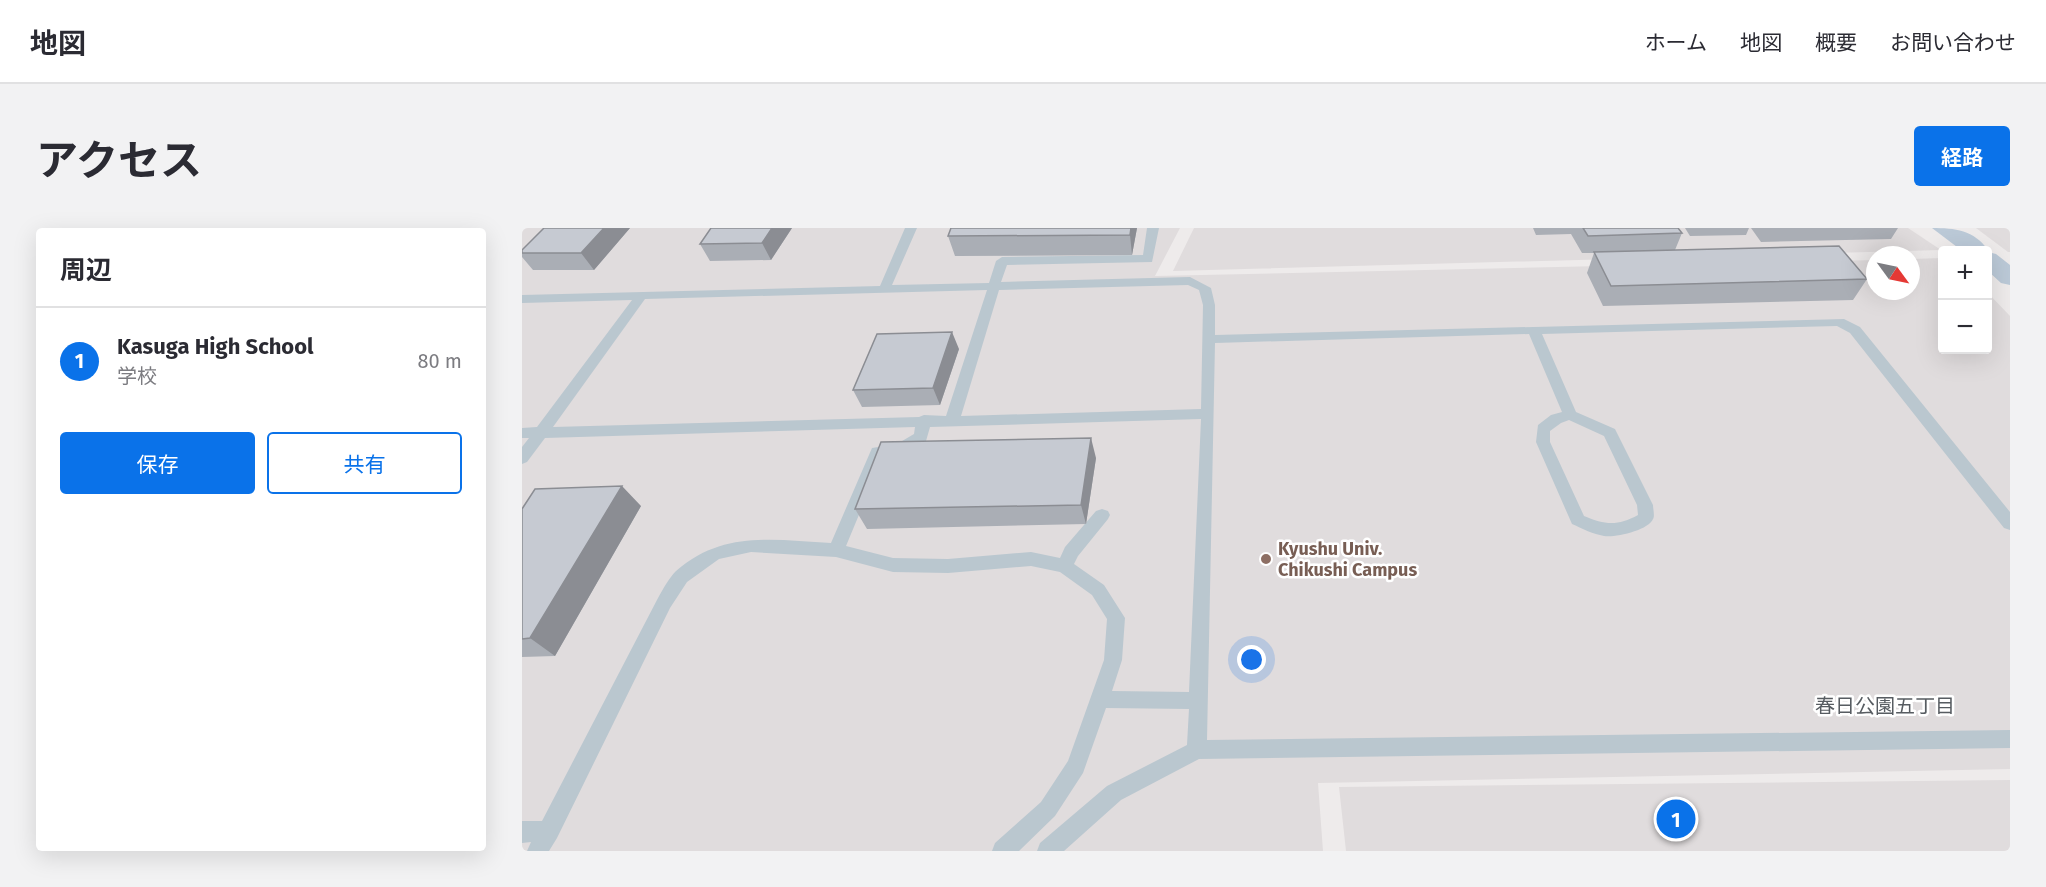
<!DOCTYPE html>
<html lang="ja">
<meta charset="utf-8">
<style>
:root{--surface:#fff;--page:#f2f2f3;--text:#2b2b33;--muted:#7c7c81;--line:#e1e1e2;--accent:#0a72e9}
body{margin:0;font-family:"Fira Sans","Noto Sans JP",sans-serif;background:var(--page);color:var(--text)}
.controls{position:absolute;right:18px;top:18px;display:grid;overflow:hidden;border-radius:6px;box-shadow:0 6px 24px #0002}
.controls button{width:54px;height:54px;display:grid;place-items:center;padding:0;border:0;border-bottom:2px solid var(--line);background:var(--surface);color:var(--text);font:30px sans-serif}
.compass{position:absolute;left:1344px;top:18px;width:54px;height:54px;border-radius:50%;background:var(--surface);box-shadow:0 6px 24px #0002;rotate:123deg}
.you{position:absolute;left:730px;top:432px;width:21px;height:21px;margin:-15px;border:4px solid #fff;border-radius:50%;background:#1a73e8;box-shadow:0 0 0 9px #1a73e833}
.badge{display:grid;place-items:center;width:39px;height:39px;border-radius:50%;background:var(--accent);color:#fff;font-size:20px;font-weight:700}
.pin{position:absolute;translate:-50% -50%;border:3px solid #fff;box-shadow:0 2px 6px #0006}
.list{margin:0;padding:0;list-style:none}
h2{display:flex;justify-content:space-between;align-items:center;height:78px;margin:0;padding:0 24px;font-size:26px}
h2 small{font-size:20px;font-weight:400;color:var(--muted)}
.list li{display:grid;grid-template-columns:39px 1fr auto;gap:18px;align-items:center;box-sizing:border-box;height:108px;padding:0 24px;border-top:2px solid var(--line)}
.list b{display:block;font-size:22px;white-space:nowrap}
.list p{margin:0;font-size:20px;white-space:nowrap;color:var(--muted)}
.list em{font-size:20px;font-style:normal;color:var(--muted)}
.actions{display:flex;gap:12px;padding:18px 24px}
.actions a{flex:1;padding:14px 0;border:2px solid var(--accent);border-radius:6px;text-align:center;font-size:21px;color:var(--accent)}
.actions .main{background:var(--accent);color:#fff}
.map{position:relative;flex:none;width:1488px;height:623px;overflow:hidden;border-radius:6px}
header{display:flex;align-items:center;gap:36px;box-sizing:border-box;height:84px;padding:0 30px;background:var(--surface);border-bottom:2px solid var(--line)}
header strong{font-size:28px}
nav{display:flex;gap:33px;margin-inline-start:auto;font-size:21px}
.intro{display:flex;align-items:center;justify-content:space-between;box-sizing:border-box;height:144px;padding:0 36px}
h1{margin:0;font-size:42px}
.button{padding:15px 27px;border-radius:6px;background:var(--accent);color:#fff;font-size:21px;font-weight:700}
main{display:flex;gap:36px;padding:0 36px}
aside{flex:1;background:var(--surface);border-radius:6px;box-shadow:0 6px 24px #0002}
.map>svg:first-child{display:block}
.education{fill:#e0dcdd}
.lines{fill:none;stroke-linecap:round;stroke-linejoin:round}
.service{fill:#bac7cf;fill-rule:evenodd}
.secondary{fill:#bbc9d7;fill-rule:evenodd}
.wall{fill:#aaaeb5}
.shaded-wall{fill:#8b8d93}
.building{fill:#c6cad2;stroke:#8b8d93;stroke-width:1.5}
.education-dot{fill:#8d6e63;stroke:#fff;stroke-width:2}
.labels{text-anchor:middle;stroke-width:5;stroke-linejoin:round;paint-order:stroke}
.education-label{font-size:18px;font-weight:bold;fill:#785e54;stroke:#fff;text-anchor:start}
.neighbourhood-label{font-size:20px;fill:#575c61;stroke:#fff}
</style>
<header>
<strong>地図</strong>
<nav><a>ホーム</a><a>地図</a><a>概要</a><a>お問い合わせ</a></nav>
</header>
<div class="intro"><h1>アクセス</h1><a class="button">経路</a></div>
<main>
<aside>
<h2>周辺<small></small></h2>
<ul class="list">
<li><span class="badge">1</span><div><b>Kasuga High School</b><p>学校</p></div><em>80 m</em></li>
</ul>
<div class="actions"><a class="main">保存</a><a>共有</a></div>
</aside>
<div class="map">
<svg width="1488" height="623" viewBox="0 0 1488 623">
<rect width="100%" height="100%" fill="#eeebeb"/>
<path class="education" d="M0,0H658L633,48L1353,32V63H1389V31L1420,30V122H1466V65L1488,88V541L796,555L801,623H0Z
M672,0H1386L1419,22L651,43Z
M1454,0H1488V24H1486Z
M1488,552V623H824L817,559Z"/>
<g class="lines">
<path class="service" d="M383,0H395L370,57L467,55L474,33L480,29L621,27L625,0H637L630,34L485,37L479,54L668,49L689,60L693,77V107L1322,91L1338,99L1488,284V302L1482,300L1328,105L1315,98L1020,106L1054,184L1093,201L1131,277C1131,281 1133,288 1131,291C1127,302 1093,310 1082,308C1071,306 1061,301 1050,296L1014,214L1016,197L1029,187L1040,184L1007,106L693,115L685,512L1488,502V520L677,531L599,572L542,623H515L518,615L585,558L665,517L667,481L584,480L561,545L533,588L497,623H470L473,615L519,574L546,533L582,432L585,391L570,367L538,344L509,338L426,345L371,344L314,329L229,324L197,331L165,354L148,380L35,610L27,623H5L9,614L0,615V593H20L136,370C141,361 147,350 154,343C201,302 252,312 309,315L350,220L375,216L392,206L393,199L23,210L5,234L0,236V219L7,210H0V200L15,199L110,72L0,75V67L358,58ZM666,57L677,62L681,77L679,181L439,188L477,62ZM465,62L424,188L402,187L397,189L31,199L123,71ZM679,191L667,464L590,463L600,432L603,390L582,357L552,336L556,328L586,291L588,287L586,283L580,281L574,283L543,319L538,330L509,324L426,331L371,330L324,318L361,229L383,225L404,213L408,199ZM1047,192L1082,208L1115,277L1116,287C1096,298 1083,297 1062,288L1028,214V203L1039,195Z"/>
<path class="secondary" d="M1410,0C1433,0 1452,2 1466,22H1439Z
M1466,24L1474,26L1488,37V57L1479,55L1466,43Z"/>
</g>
<path class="wall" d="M108,0L72,42H11L0,29V22Z
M270,0L249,32L188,33L178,16Z
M429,0H615L610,27L433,28L426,8Z
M1011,0H1156L1160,5L1153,22L1345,51L1331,72L1081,78L1065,45L1072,25H1060L1049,6L1014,7Z
M1163,0H1227L1224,7L1168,8Z
M1229,0H1376L1369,11L1239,14Z
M437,121L418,177L340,179L331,162Z
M574,230L564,296L345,301L333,281Z
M119,278L33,428L0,429V281Z"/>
<path class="shaded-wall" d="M82,0H108L72,42L59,25Z
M250,0H270L249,32L240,15Z
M609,0H615L610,27L608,7Z
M430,104L437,121L418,177L411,160Z
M569,210L574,230L564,296L559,277Z
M100,258L119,278L33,428L8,410Z"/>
<path class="building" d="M22,0H82L59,25H0V22Z
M189,0H250L240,15L178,16Z
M429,0H609L608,7L426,8Z
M1061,0H1156L1160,5L1066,8Z
M1317,18L1345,51L1089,58L1072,24Z
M430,104L411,160L331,162L355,106Z
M569,210L559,277L333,281L359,214Z
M100,258L8,410L0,411V281L13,261Z"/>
<circle class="education-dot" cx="744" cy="331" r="6"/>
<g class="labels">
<g class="education-label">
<text x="756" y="327">Kyushu Univ.<tspan x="756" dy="21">Chikushi Campus</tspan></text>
</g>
<g class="neighbourhood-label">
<text x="1363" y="485">春日公園五丁目</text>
</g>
</g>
</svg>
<div class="controls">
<button>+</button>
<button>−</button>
</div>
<svg class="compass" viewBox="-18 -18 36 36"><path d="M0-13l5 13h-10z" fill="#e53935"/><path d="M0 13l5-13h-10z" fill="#7c7c81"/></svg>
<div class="you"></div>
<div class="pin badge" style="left:1154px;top:591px">1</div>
</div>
</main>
